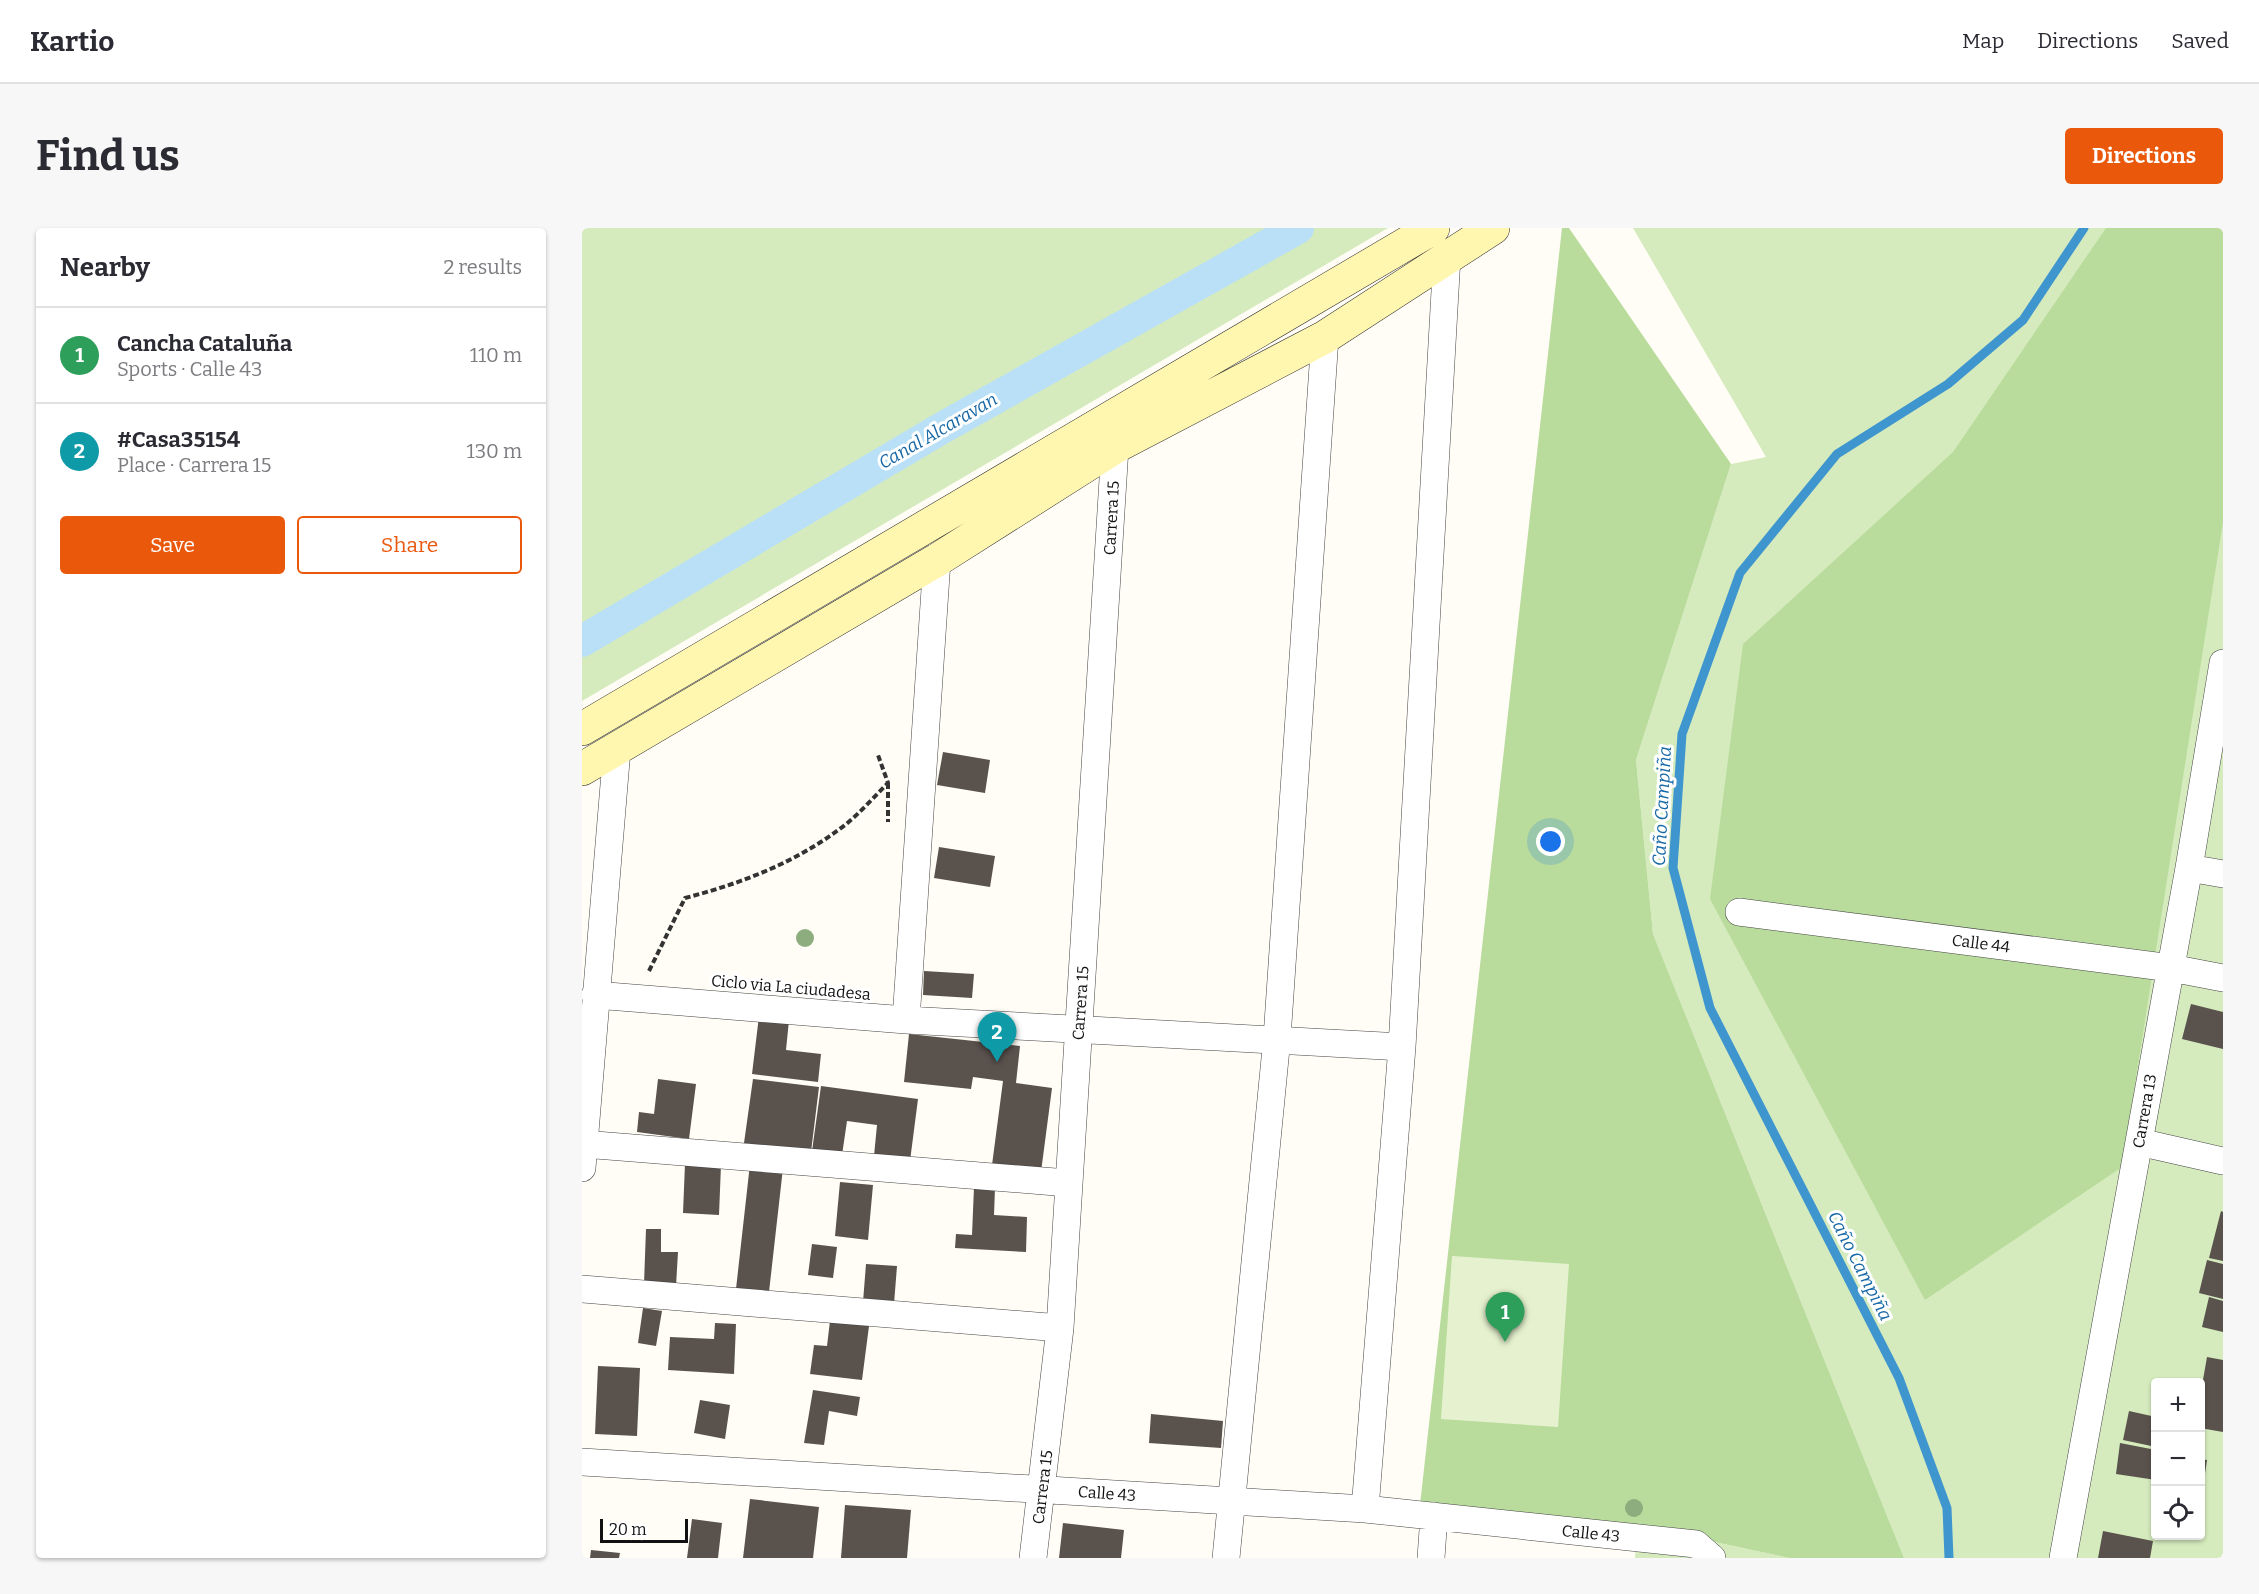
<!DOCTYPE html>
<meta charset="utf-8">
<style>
:root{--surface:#fff;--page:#f7f7f7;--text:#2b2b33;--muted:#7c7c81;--line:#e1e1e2;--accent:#ea580c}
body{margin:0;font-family:Bitter,serif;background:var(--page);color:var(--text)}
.controls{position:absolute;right:18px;bottom:18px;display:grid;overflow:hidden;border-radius:6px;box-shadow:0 2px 4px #0004}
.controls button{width:54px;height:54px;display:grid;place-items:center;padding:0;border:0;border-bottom:2px solid var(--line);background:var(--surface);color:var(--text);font:30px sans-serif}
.scale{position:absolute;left:18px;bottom:15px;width:88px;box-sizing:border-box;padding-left:6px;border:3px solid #111;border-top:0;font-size:16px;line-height:21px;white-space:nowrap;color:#111;-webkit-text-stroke:4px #fff;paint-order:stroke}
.you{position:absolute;left:969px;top:614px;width:21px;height:21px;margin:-15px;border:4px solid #fff;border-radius:50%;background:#1a73e8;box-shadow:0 0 0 9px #1a73e833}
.badge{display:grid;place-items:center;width:39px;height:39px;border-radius:50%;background:var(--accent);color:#fff;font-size:20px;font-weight:700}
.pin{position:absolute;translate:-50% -50px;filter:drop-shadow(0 2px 3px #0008)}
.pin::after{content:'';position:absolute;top:32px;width:21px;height:18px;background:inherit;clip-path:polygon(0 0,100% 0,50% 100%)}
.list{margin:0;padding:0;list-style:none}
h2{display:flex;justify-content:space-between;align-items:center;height:78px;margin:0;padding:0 24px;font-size:26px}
h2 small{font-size:20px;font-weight:400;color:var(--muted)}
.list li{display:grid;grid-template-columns:39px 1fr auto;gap:18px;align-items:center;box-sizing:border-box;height:96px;padding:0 24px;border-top:2px solid var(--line)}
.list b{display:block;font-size:22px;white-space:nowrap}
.list p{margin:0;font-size:20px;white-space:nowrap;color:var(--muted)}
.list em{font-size:20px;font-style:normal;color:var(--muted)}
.actions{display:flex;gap:12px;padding:18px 24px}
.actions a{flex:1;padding:14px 0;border:2px solid var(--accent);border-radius:6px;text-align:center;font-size:21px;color:var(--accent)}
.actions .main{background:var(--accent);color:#fff}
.icon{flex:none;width:33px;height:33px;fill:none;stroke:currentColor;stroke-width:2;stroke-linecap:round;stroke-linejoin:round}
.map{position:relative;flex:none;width:1641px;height:1330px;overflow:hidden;border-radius:6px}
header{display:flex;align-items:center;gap:36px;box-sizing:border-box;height:84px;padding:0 30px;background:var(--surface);border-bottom:2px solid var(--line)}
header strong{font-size:28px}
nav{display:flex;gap:33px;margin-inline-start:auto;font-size:21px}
.intro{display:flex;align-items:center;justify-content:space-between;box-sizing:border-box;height:144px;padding:0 36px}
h1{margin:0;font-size:42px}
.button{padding:15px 27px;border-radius:6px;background:var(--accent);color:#fff;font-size:21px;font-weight:700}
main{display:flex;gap:36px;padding:0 36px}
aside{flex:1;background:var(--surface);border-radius:6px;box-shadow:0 2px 4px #0004}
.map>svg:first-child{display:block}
.green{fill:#d5ebbd;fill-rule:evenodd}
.forest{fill:#b9dc9c}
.pitch{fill:#e6f2cf}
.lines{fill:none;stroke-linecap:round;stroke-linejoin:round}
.stream{stroke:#3f96cf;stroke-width:9}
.canal{stroke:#b9e0f7;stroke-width:32}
.building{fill:#5a524d}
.street-casing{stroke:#444;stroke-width:28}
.secondary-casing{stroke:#333;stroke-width:34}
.path{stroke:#333;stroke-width:4;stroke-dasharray:6 3;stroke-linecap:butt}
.street{stroke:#fff;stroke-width:27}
.secondary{stroke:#fff6b0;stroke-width:33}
.tree{fill:#8dad7f}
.labels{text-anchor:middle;stroke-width:6;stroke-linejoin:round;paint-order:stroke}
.street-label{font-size:16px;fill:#111;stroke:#fff}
.water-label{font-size:18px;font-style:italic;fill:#1768a6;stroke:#fff}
</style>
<header>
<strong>Kartio</strong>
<nav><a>Map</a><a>Directions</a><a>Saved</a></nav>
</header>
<div class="intro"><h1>Find us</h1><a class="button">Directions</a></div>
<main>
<aside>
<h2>Nearby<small>2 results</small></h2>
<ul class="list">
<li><span class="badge" style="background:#2e9e5b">1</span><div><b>Cancha Cataluña</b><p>Sports · Calle 43</p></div><em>110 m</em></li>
<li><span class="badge" style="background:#0f9aa8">2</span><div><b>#Casa35154</b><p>Place · Carrera 15</p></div><em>130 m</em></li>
</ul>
<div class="actions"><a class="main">Save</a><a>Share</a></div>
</aside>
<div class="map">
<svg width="1641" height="1330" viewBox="0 0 1641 1330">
<rect width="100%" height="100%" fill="#fffdf5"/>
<path class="green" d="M0,0H806L0,473Z
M1051,0H1641V1330H1322L1071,706L1054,532L1149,236L1184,229ZM1574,1154H1618V1308H1574Z
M1055,1300L1082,1303L1207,1330H1053Z"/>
<path class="forest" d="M980,0H987L1149,236L1054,532L1071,706L1322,1330H1207L1082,1303L838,1277Z
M1524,0H1641V294L1540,939L1343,1072L1128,671L1161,416L1371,224Z"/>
<path class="pitch" d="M870,1028L987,1036L976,1199L859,1191Z"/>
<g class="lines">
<path class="stream" d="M1367,1330L1365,1280L1317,1150L1128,780L1091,640L1100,506L1158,345L1255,226L1366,156L1441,92L1502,0"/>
<path class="canal" d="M0,413L360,200L716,0"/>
</g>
<path class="building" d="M361,524L408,532L403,565L355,557Z
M357,619L413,628L408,659L352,650Z
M342,743L392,746L390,770L341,767Z
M1609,776L1641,784V821L1600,811Z
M177,788L207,792L204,822L239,826L236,854L170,846Z
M327,806L438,818L434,855L470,860L459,944L410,937L421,853L391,849L389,861L322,854Z
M76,851L114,856L107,911L55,904L57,884L72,886Z
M171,851L237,859L229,924L162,915Z
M239,858L336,871L328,933L292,928L295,897L265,893L260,927L230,923Z
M103,936L139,937L137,987L101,985Z
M168,936L201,940L187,1064L154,1061Z
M258,954L291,957L286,1012L253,1008Z
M392,959L413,960L412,987L445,989L444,1024L373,1020L374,1006L390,1007Z
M1639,983L1641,984V1033L1627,1030Z
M64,1001H79V1024H96L94,1058L62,1056Z
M230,1016L255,1019L251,1050L226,1047Z
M1625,1032L1641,1036V1071L1617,1065Z
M284,1036L315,1038L312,1076L281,1074Z
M1627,1069L1641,1073V1104L1620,1099Z
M61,1080L80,1083L74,1118L56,1115Z
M248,1093L287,1098L280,1152L228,1146L232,1117L245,1118Z
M133,1095L154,1096L152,1146L86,1142L88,1109L132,1111Z
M1625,1129L1641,1132V1204L1618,1200V1169Z
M16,1138L58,1140L55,1208L13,1206Z
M231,1162L278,1169L275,1188L247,1183L242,1217L222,1215Z
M118,1172L148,1177L143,1211L112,1205Z
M1547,1183L1574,1189V1219L1541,1212Z
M569,1186L641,1193L639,1220L567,1215Z
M1538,1215L1574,1222V1252L1534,1246Z
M1618,1231L1625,1232L1621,1259H1618Z
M168,1271L237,1279L231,1330H161Z
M263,1277L329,1282L325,1330H259Z
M110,1291L140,1295L136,1330H105Z
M481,1295L542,1302L539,1330H477Z
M1521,1303L1571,1313L1568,1330H1516Z
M9,1322L38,1325L37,1330H8Z"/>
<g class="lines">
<defs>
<path id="street" d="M1607,640L1641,646
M1157,684L1589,740L1641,750
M13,767L324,792L820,819
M324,792L355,332
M1557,914L1641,933
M1,916L486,955
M0,940L35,521
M0,1061L478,1100
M0,1234L783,1281L1114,1316L1130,1330
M783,1281L820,819L865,28
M451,1330L478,1100L533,219
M644,1330L695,810L743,109
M849,1330L852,1288
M1481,1330L1607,640L1641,435"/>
<path id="secondary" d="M0,501L851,0
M0,541L355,332L533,219L743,109L911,0"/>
</defs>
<use href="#street" class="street-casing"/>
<use href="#secondary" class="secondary-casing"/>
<path class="path" d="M306,555V594
M67,743L103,670C161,655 215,634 263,597C278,585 292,569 306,555L296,527"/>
<use href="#street" class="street"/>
<use href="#secondary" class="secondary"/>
</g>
<g class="tree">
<circle cx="223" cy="710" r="9"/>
<circle cx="1052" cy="1280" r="9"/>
</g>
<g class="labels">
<g class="street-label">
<text transform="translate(529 290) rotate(-87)" y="6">Carrera 15</text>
<text transform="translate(1399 715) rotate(7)" y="6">Calle 44</text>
<text transform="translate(209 759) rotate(5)" y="6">Ciclo via La ciudadesa</text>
<text transform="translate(498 775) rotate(-86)" y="6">Carrera 15</text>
<text transform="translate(1562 883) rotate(-80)" y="6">Carrera 13</text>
<text transform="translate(460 1259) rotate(-83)" y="6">Carrera 15</text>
<text transform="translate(525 1265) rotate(4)" y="6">Calle 43</text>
<text transform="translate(1009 1305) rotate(6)" y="6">Calle 43</text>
</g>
<g class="water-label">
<text transform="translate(356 203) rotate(-30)" y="6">Canal Alcaravan</text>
<text transform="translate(1080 578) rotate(-87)" y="6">Caño Campiña</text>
<text transform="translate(1278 1038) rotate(63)" y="6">Caño Campiña</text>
</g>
</g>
</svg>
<div class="controls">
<button>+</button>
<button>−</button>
<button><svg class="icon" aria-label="locate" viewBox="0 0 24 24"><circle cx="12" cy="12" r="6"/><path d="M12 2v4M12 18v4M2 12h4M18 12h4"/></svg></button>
</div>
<div class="scale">20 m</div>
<div class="you"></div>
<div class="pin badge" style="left:923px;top:1114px;background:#2e9e5b">1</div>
<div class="pin badge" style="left:415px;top:834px;background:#0f9aa8">2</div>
</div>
</main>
